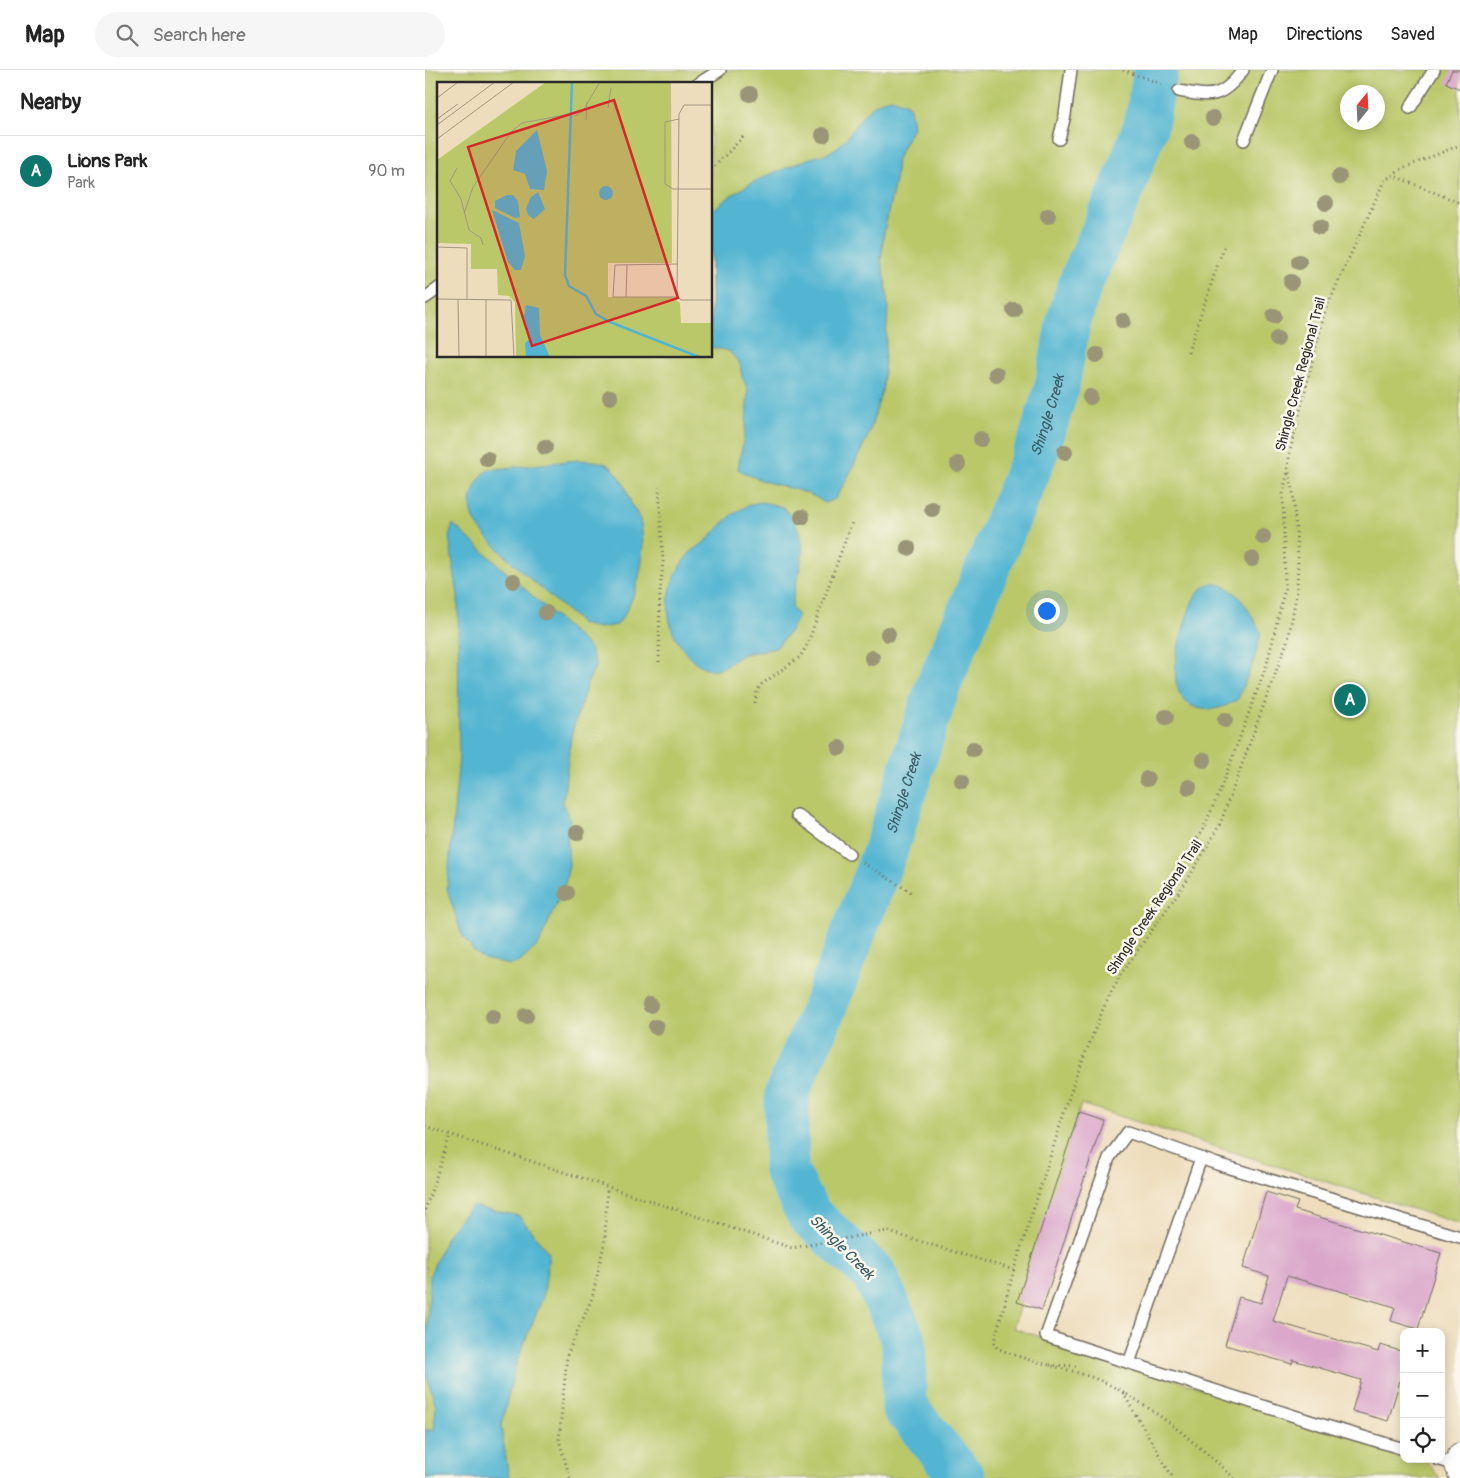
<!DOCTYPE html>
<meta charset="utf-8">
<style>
:root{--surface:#fff;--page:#f6f6f6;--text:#222;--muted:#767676;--line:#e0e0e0;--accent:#0f766e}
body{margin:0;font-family:Pangolin,sans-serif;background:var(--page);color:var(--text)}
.controls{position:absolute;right:15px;bottom:15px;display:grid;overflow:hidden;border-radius:10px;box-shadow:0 2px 12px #0003}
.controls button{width:45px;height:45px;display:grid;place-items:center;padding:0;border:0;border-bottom:1px solid var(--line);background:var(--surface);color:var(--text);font:25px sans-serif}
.compass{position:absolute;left:915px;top:15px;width:45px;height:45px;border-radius:50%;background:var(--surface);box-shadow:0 2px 12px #0003;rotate:18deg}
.you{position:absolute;left:621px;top:540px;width:18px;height:18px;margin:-12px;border:4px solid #fff;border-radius:50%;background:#1a73e8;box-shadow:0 0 0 8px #1a73e833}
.badge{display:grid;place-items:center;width:32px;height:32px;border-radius:50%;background:var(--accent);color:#fff;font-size:16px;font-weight:700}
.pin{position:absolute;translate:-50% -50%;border:2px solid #fff;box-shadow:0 1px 5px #0006}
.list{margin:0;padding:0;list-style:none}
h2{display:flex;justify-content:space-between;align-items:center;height:65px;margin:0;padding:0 20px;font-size:21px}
h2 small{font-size:16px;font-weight:400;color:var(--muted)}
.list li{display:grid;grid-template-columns:32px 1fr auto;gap:15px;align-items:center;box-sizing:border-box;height:70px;padding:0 20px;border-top:1px solid var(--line)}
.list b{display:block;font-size:19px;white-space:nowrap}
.list p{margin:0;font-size:16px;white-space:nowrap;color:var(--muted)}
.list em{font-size:16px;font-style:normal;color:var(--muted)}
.icon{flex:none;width:28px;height:28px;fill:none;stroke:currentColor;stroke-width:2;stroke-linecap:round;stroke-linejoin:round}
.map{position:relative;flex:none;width:1035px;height:1408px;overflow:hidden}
header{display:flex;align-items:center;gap:30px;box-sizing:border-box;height:70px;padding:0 25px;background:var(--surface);border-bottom:1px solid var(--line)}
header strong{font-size:24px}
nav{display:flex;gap:28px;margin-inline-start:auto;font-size:18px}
.search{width:350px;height:45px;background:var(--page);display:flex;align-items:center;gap:12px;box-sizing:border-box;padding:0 18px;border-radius:28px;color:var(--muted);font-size:19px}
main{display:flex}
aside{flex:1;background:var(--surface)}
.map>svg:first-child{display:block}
.green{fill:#bac86a;stroke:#727a4a;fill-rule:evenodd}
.water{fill:#53b5d2;stroke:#3f707e}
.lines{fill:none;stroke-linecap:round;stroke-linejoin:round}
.river{stroke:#53b5d2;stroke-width:45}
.building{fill:#daa7cb}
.service-casing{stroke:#6f695e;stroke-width:14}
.minor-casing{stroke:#6f695e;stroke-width:26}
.path{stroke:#6f695e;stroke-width:3;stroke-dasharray:1 4;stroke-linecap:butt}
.service{stroke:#fff;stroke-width:11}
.minor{stroke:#fff;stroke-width:24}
.tree{fill:#9a9577}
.labels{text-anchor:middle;stroke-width:5;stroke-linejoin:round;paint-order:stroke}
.street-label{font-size:14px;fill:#2b2b2b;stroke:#fbf7ec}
.water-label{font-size:15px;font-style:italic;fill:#395b65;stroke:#fbf7ec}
.inset-river{fill:none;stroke:#53b5d2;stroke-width:2.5}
.inset-road{fill:none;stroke:#a09682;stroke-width:1}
.view{fill:#d62828;fill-opacity:0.15;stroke:#d62828;stroke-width:2.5}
.inset-edge{fill:none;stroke:#2b2b2b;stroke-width:2.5}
</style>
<header>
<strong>Map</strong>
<div class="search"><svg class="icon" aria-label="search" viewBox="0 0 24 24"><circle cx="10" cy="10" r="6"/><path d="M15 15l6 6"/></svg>Search here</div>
<nav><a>Map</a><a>Directions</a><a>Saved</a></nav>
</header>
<main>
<aside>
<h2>Nearby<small></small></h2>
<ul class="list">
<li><span class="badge">A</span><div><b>Lions Park</b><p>Park</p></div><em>90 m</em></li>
</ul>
</aside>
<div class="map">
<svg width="1035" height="1408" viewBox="0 0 1035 1408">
<rect width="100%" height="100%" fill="#fbf7ec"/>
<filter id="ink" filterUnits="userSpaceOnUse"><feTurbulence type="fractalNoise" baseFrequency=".02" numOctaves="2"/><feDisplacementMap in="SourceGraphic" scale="10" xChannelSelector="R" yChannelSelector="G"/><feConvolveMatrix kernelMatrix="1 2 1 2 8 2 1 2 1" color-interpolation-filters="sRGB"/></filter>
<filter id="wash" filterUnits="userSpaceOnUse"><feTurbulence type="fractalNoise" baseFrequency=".0096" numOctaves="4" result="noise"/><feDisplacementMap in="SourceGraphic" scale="20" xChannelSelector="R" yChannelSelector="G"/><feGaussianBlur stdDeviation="1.12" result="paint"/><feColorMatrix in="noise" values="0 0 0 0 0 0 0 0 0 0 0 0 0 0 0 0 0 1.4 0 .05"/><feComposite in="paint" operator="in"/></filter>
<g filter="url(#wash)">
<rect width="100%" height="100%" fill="#eeddbc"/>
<path class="green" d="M0,0H1035V1154L656,1034L588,1258L979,1383V1389L1001,1391L1015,1408H0ZM14,14H286V286H14ZM922,22H952V52H922Z"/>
<path class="water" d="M466,28L481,33L485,38L488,57L472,89L470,111L459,162L456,192L461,211L463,238L458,318L444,364L421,411L410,429L400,433C374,414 341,418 313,399L321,356L323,319L317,307L315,294L304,281L286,277V142C316,114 346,104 383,89C391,86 401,85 408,80C432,65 435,34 466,28Z
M153,390C162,391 174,390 183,395C195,402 202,420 206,433C208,439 214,444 215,450C223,485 213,528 192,555L174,558L155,554L152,549C132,533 57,469 49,449C42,431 49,411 63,400Z
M337,432L358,437C393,477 371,493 367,538L373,546L365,561L351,578L318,584L299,597L287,600C270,595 262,586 253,572C236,544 243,508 264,484C269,479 277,475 282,470C298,454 312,435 337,432Z
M28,454L164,577L171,595L162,614L146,666L138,733L145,750L142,765L144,795L140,814L114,874L95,892L85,895L59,889L50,883L37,865L22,819L34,687L33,526L24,467Z
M784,514C810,510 827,545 836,563L829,590L813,629C803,636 790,641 777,639C738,632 751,581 759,556C764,541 768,521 784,514Z
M47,1136L94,1146L124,1183L119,1224L90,1297L76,1356L84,1408H0V1360H9L11,1336L0,1301L5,1205L23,1163Z"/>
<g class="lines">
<path class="river" id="s1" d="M538,1408L479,1337V1271L449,1204L384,1145L361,1101L362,1023L398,941L461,779L512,619L614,375L632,317L643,254L654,217L699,114L721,55L731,0"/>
</g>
<g id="blocks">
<path class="building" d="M1027,0H1035V19L1021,13Z
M654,1042L678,1050L617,1240L592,1232Z
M841,1122L873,1132L870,1140L1016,1183L993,1259L966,1251L970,1237L862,1206L848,1251L953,1282L955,1275L979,1282V1297L963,1351L927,1341L936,1310L868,1290L867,1294L800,1275L814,1227L836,1233L844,1206L818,1198Z"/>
</g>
</g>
<g filter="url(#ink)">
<use href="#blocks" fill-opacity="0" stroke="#6f695e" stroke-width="1"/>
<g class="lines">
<defs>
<path id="service" d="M273,14L295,0
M754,21C786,27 797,29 818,0
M985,38L1009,0
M634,69L640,45L646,0
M819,70L847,0
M0,228L14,218
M372,745L424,784
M704,1293L776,1088
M979,1379L891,1353L621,1266L684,1088L703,1062L792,1094L1035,1167
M1012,1389L1032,1395"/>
<path id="minor" d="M1035,1385L1032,1395L1035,1403"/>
</defs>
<use href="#service" class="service-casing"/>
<use href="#minor" class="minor-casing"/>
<path class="path" d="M698,0L737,14
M286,100L318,67
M967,105L1035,133
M763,282L799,176
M234,592L235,521L238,492L234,417
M330,633L332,621L337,614L375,587L382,575L427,452
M438,793L489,824
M728,835L777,761L795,721L842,594L860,518L858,422L863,401
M0,1056L367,1178L461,1161L589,1200
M0,1140L25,1065
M625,1295L651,1296
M698,1323L748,1408
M145,1408L134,1370L142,1285L167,1228L180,1170L182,1117
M809,1408C774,1375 712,1323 666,1307C635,1296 602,1292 572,1278L569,1272L589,1200L649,1012L678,939L696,904L763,809L795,754L855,591L864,566L872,520L873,488L868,421L863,398L865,381L900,241L959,111L978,98L1035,75"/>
<use href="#service" class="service"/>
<use href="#minor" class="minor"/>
</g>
<g class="tree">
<circle cx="325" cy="24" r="8"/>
<circle cx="788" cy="48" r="8"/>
<circle cx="398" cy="65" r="8"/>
<circle cx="767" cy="72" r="8"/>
<circle cx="914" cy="107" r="8"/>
<circle cx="901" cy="133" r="8"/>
<circle cx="623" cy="146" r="8"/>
<circle cx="895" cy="157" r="8"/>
<circle cx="874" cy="192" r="8"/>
<circle cx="866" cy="212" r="8"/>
<circle cx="589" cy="240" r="8"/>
<circle cx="849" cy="246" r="8"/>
<circle cx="698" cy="251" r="8"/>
<circle cx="852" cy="269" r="8"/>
<circle cx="672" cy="285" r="8"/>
<circle cx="571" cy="304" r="8"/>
<circle cx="185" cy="327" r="8"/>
<circle cx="665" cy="327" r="8"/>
<circle cx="556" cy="369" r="8"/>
<circle cx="120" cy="377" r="8"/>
<circle cx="640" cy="382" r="8"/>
<circle cx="62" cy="389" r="8"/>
<circle cx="533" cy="394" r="8"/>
<circle cx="507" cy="439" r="8"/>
<circle cx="377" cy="447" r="8"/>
<circle cx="838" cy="467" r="8"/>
<circle cx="483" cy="478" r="8"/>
<circle cx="827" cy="489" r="8"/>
<circle cx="88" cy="511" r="8"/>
<circle cx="121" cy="543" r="8"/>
<circle cx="463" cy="564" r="8"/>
<circle cx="447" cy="588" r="8"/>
<circle cx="741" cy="647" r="8"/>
<circle cx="800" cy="650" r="8"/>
<circle cx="414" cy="678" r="8"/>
<circle cx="548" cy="679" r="8"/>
<circle cx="779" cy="690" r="8"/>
<circle cx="722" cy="709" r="8"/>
<circle cx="537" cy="711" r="8"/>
<circle cx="764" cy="717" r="8"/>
<circle cx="152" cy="763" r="8"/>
<circle cx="142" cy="823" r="8"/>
<circle cx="225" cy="935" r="8"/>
<circle cx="101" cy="946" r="8"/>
<circle cx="68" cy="947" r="8"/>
<circle cx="231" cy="957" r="8"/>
</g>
</g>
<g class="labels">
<g class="street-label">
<text transform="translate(875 304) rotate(-75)" y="5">Shingle Creek Regional Trail</text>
<text transform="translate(729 837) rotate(-56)" y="5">Shingle Creek Regional Trail</text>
</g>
<g class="water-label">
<text dy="5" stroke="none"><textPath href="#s1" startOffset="1174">Shingle Creek</textPath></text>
<text dy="5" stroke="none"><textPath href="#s1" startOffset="769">Shingle Creek</textPath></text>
<text transform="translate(417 1177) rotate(45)" y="5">Shingle Creek</text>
</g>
</g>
<g transform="translate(12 12)">
<rect width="275" height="275" fill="#eeddbc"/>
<path d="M109,0H234L235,181H171V215H235L243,221L244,241H275V275H79L78,220L72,214L61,213L60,187H34V162L0,161V78Z" fill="#bac86a"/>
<path d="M100,48L110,89L107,108L93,107L88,92L76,88L79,69ZM162 111a7 7 0 1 1 14 0a7 7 0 1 1-14 0ZM101,110L108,127L97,137L91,133L89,126L94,115ZM70,113H76L81,119L83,135L78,136L58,126V119ZM55,128L82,141L88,174L84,188H78L71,180ZM89,223L102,226L103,253L113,275H89L88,261L94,256L87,235Z" fill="#53b5d2"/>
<path class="inset-river" d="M135,0L128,193L132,204L149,214L159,232L173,240L262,275"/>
<path class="inset-road" d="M0,16L21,0M275,23H247L242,32L240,215L244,218H275M171,26L174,6M138,34L145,30L163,0M0,37L21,22M242,37L228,40V102L236,107H275M149,38L150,20M0,43L58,0M0,57L77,0M20,86L13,99L24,117L32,148L44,156L46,163M27,132L36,105L74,50L85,41L128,33M0,165L30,166V217M189,215L190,183M240,215H176L178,183L241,182M0,217L74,218L77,275M21,217L22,275M49,217V275"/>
<path class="view" d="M177,18L241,216L95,264L31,65Z"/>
<rect width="275" height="275" class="inset-edge"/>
</g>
</svg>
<div class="controls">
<button>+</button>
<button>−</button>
<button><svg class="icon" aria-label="locate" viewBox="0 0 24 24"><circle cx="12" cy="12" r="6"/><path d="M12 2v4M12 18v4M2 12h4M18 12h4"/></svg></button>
</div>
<svg class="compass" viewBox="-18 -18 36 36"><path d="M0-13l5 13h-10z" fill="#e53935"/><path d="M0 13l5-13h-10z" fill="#767676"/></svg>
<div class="you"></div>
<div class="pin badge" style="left:925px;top:630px">A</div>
</div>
</main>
